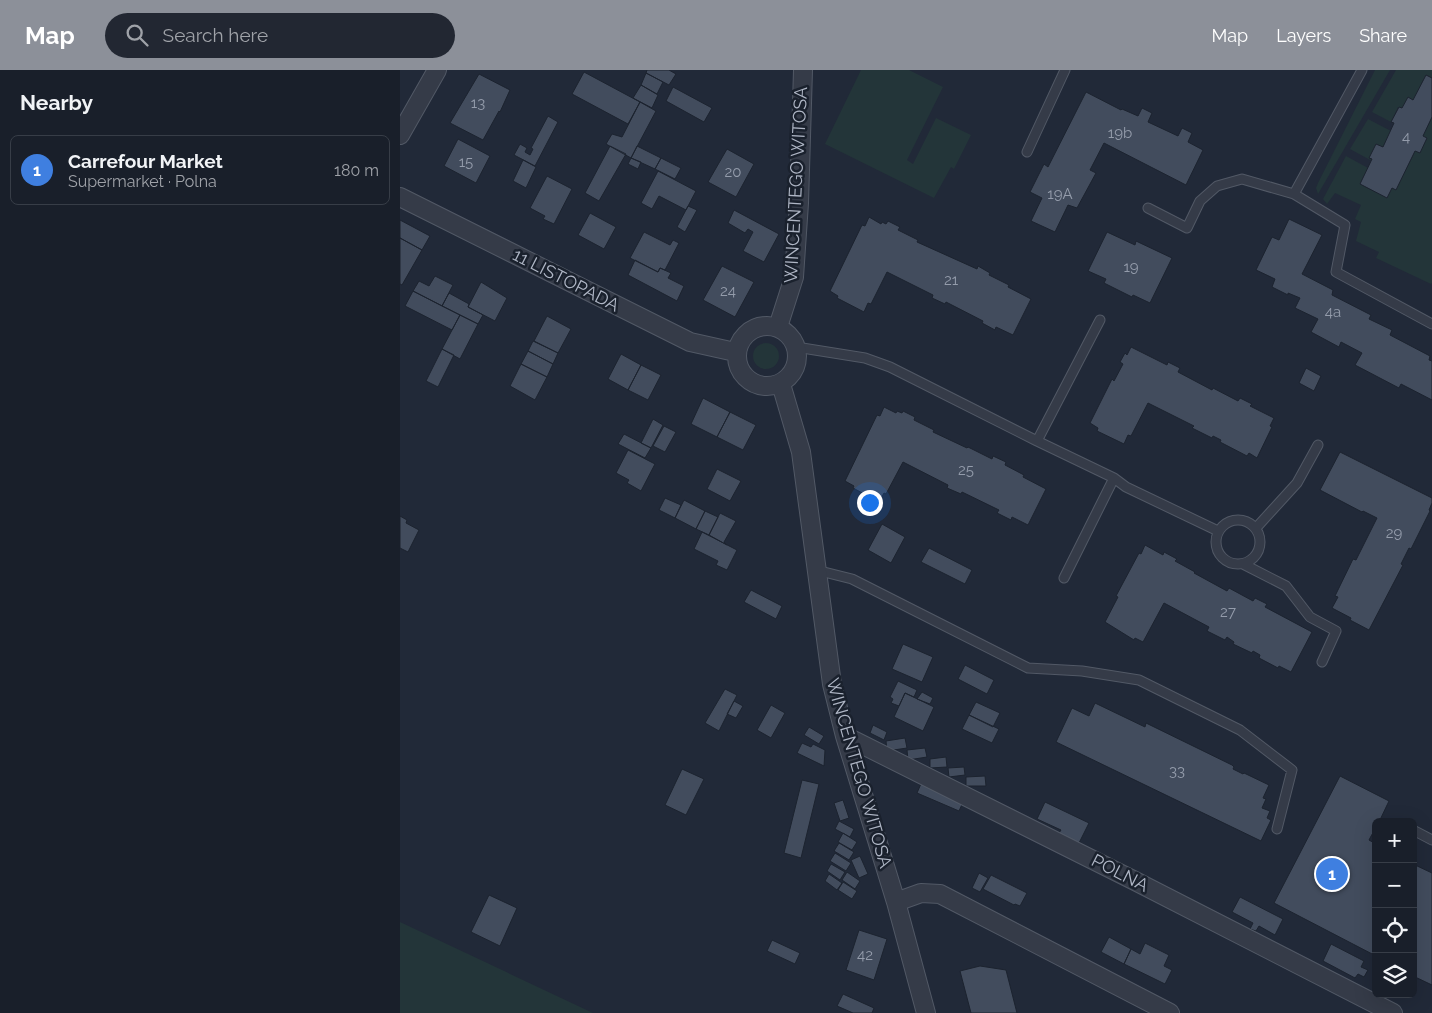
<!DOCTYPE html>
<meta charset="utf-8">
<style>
:root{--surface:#191f2a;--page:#222732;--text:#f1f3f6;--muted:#9fa2a8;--line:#373d47;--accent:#8c9099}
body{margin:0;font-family:Raleway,sans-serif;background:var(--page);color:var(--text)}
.controls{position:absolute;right:15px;bottom:15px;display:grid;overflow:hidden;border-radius:8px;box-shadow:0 5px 20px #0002}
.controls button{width:45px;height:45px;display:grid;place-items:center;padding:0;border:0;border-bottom:1px solid var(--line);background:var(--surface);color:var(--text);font:25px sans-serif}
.you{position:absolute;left:469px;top:432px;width:18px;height:18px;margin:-12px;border:4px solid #fff;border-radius:50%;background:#1a73e8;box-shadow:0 0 0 8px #1a73e833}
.badge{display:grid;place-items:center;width:32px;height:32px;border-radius:50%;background:var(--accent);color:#fff;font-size:16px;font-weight:700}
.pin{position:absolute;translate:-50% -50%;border:2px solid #fff;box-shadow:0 1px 5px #0006}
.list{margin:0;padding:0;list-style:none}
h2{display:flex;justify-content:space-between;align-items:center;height:65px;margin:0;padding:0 20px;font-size:21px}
h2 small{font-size:16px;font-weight:400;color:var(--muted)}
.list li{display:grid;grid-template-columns:32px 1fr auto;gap:15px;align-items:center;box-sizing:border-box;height:70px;margin:0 10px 10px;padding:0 10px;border:1px solid var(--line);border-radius:8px}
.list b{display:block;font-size:19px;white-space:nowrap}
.list p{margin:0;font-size:16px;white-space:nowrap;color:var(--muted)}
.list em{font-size:16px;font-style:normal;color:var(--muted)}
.icon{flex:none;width:28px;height:28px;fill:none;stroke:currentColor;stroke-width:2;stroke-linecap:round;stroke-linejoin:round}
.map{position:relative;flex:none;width:1032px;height:943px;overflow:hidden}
header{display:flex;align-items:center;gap:30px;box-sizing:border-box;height:70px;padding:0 25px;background:var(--accent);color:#fff}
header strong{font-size:24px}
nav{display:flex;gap:28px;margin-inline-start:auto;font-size:18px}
.search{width:350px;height:45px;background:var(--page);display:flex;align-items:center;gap:12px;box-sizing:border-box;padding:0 18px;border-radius:28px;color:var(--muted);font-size:19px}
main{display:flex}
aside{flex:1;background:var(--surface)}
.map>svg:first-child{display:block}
.green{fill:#233539}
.building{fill:#424c5d;stroke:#1c232f}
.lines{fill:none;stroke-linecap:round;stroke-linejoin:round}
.service-casing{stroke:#525966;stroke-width:11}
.minor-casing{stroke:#525966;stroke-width:20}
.service{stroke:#353b48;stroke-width:9}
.minor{stroke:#353b48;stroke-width:18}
.labels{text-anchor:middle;stroke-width:5;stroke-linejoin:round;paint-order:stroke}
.number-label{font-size:15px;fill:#949cab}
.street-label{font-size:18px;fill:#afb6c5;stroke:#1a212d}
</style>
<header>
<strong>Map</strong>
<div class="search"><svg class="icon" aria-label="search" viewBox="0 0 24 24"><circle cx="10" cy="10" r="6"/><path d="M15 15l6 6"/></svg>Search here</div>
<nav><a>Map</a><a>Layers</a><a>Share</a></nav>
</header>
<main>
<aside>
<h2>Nearby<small></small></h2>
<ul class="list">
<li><span class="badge" style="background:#3f7fe0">1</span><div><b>Carrefour Market</b><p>Supermarket · Polna</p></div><em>180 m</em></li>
</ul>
</aside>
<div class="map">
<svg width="1032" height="943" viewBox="0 0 1032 943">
<rect width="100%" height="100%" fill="#212938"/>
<path class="green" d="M461,0H509L543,17L507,90L513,94L536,48L571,65L554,99L551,97L534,128L425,74Z
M975,0H990L918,124L916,118L918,113Z
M996,0H1032V8L1026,5L1013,30L1008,28L1002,38L998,37L991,52L972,42Z
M1032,47V213L1031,214L976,188L979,182L956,171L961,152L955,149L961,135L935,123L927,134L923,129L946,86L968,98L960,114L987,128L992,118L996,120Z
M968,49L991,61L983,77L976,74L970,88L972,89V91L950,79Z
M353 286a13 13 0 1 1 26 0a13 13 0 1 1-26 0Z
M0,852L193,943H0Z"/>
<path class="building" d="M247,0H269L276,4L269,15L246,3Z
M184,2L240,32L228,54L172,24Z
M246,3L263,12L257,24L241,15Z
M79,4L110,20L100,42L99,41L83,70L50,53Z
M1026,5L1032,8V47L1023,66L1027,68L1020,83L1015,81L996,120L992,118L987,128L960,114L972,89L969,88L976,74L983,77L994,53L991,52L999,37L1002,38L1008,27L1013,30Z
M241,15L258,25L252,38L233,28Z
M273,17L312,38L304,52L266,31Z
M686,22L721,40L722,39L738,46L742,38L752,43L748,52L778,66L782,58L792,63L788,72L803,80L786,115L704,73L690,100L696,103L677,138L668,135L655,162L631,151L642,128L630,122L644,94L648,97Z
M240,32L256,41L231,88L206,74L212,64L222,67Z
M148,46L158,52L135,96L114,85L120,74L127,78L125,82L130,85L133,79L131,78Z
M58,69L90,86L76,113L44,96Z
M210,76L226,84L199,131L185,123Z
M237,76L261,88L255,99L231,88Z
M327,79L354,94L336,127L308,112Z
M231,88L241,92L238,99L228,94Z
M261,88L281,98L275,109L255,99Z
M123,90L136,97L126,118L113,111Z
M258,101L296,121L286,140L259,126L252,139L241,133Z
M147,106L172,119L154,154L143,149L145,146L130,138Z
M288,136L297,140L285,162L277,157Z
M334,140L379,164L364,192L343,181L353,162L348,159L345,163L328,153Z
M190,143L216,157L204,179L178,165Z
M469,147L481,154L482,152L486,154L488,151L500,157L498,160L518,170L517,172L577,199L578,196L590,203L589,205L609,215L608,217L631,229L613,265L596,257L595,260L582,253L583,251L546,232L545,234L532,228L533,225L487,202L471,234L468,233L464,242L437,228L438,226L430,221L462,155L465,156Z
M889,149L922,165L902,204L933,220L932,225L971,245L969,249L992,260L990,265L1030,286L1029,290L1032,291V330L1001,314L999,318L955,295L962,283L941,272L939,277L911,262L918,249L895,238L900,228L888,223V225L872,217L875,209L856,200L872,167L879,170Z
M0,150L30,166L22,180L0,168Z
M244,162L270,175L273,170L279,173L265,200L260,198L258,202L230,188Z
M707,162L735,175L736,171L772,188L750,233L733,225L732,227L704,213L706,209L688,201Z
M0,168L22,180L2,215L0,214Z
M235,190L258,202L260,198L271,203L268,208L284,216L277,231L228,205Z
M322,196L354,212L335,247L303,230Z
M35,206L53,215L42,236L13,221L19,211L29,216Z
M81,212L107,228L95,251L68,237Z
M13,221L60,245L52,260L5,236Z
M49,223L69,234L68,237L83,245L78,254L42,236Z
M60,245L78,254L60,289L42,279Z
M147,246L171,259L158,283L134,271Z
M133,271L158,283L153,294L128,281Z
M731,277L767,295L768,292L780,298L778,302L812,320L813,318L838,331L840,328L852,334L850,336L874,348L870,356L872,357L857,388L849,383L847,386L820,372L821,370L813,366L812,368L792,358L794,356L748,333L731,366L728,365L724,374L697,361L698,358L690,353L712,309L714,311L723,294L720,292L725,283L727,285Z
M42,279L54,285L38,317L26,311Z
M128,281L153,294L147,307L121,294Z
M221,284L241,295L228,320L208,309Z
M121,294L147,307L135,330L110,316Z
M241,295L261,305L248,330L228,320Z
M906,298L921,306L914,321L899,313Z
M303,328L330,342L317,367L291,354Z
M484,337L496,343L497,341L502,343L503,341L515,347L514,350L534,360L533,362L567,378L568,377L592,389L593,386L606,392L605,395L624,405L623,407L646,419L628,455L612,447L611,450L597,443L599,440L562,422L561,424L547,418L548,415L503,392L486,424L484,423L479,432L453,418L454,416L445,411L477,345L480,346Z
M330,342L356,355L343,380L317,367Z
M253,349L263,355L251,378L241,373Z
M264,356L276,362L265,382L253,376Z
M224,364L251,378L245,388L218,374Z
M228,380L255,394L241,421L227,413L229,410L216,403Z
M940,382L1032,428V433L1029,440L1030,441L1011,479L1009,478L1001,494L1003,495L969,560L950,550L951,548L932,538L938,527L935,526L953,489L956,490L977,448L963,441L962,442L920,420Z
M317,399L341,411L330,431L307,419Z
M265,428L281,435L275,448L259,440Z
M284,430L305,441L296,459L275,448Z
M305,441L318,447L309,465L296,459Z
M320,443L336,451L324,472L327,475L309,465Z
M0,446L7,450L6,453L19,460L8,482L0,478Z
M482,454L505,467L491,493L468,480Z
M302,462L337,480L327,500L316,495L318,491L294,479Z
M745,475L763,485L764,482L777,489L775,491L795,502L794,503L827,521L829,518L853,531L855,528L867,534L865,537L912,562L891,602L879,596L878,598L859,588L860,585L853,581L852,583L833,574L834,572L827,567L825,570L807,561L809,557L764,533L743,572L735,568L734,570L705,552L718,527L716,526L739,483L741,484Z
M529,478L572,500L565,514L521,492Z
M351,520L382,536L376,549L344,532Z
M503,574L533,587L522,612L492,599Z
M565,595L594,610L587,624L558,609Z
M498,611L517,620L514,627L505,623L499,636L491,633L493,629L490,627Z
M325,619L337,625L319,661L305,653Z
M522,622L533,628L530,634L517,629Z
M505,623L534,637L523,661L494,647Z
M334,631L343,636L336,648L327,644Z
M576,632L600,643L593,657L569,645Z
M695,633L745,657L746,653L832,695L834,697L833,699L843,704L844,703L869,715L863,728L866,729L862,738L870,741L867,748L871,750L861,771L656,672L672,638L689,646Z
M371,635L385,643L371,668L357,660Z
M569,645L599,659L592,673L562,659Z
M473,655L487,662L484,670L470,663Z
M409,657L424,666L419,674L404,665Z
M505,668L507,678L487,681L486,671Z
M402,673L411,677L413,674L425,680L424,696L397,683Z
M525,678L527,687L508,690L507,680Z
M546,687L547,697L530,698V689Z
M564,697L565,705L549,707L548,698Z
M282,699L304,709L286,745L265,735Z
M585,706L586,716H566V707Z
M940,706L989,731L979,752H976V757L969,770L976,774V886L874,833Z
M523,709L565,728L559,741L517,723Z
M402,710L419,714L401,788L384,783Z
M443,730L449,748L440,751L434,733Z
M645,732L689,753L679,773L659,763L661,760L637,749Z
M439,751L454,759L450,767L435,759Z
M443,763L457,772L452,780L438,772Z
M439,773L454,782L449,790L434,781Z
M435,783L451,793L446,801L430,791Z
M460,786L468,804L459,808L451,790Z
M431,794L445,802L440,810L427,801Z
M1013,794L1032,803V915L1013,906Z
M447,802L460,811L455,819L442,810Z
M579,803L588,808L580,822L572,818Z
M429,804L442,813L437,820L425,811Z
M591,805L627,823L620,836L615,834L614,835L583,819Z
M443,812L457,821L452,829L438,820Z
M89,825L117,838L100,876L71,862Z
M840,827L883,849L875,865L859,856L856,861L850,859L853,853L832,842Z
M459,860L487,869L474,910L446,900Z
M709,867L731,879L724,894L701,882Z
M372,870L400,883L395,894L367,881Z
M745,873L769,885L764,896L772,900L765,914L724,894L731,879L740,884Z
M931,874L964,891L961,897L968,900L964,907L958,904L955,908L923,891Z
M580,896L606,900L617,943H571L560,901Z
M443,924L474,938L472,943H453L437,936Z"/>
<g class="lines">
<defs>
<path id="service" d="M627,82L665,0
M894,124L962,0
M748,138L787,158L800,131L817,116L842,109L894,124L945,155L936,202L1032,254
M396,277L465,288L490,297L637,371L700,250
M637,371L714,408L726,417L818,461
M816 472a22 22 0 1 1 44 0a22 22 0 1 1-44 0Z
M856,458L897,413L918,375
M843,494L886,516L910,547L936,561L922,592
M416,500L452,509L628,598L682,601L739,610L840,660L892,700L877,759
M664,508L714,408
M1013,760L1032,770"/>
<path id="minor" d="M0,65L37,0
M0,127L290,272L335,282
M337 286a30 30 0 1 1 60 0a30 30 0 1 1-60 0Z
M378,257L394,207L399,133L403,0
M381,314L401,382L432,614L445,666L496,832L526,943
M445,666L735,811L993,943
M496,832L521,823L540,824L770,943"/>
</defs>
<use href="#service" class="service-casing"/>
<use href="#minor" class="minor-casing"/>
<use href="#service" class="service"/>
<use href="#minor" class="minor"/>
</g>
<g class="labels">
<g class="number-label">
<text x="78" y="38">13</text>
<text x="720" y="68">19b</text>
<text x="1006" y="72">4</text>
<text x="66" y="97">15</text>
<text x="333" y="107">20</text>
<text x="660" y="129">19A</text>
<text x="731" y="202">19</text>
<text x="551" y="215">21</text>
<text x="328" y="226">24</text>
<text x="933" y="247">4a</text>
<text x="566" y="405">25</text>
<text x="994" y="468">29</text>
<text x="828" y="547">27</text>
<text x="777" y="706">33</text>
<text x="465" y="890">42</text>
</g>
<g class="street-label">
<text transform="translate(396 115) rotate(-87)" y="6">WINCENTEGO WITOSA</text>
<text transform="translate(166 210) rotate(27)" y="6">11 LISTOPADA</text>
<text transform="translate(459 703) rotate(74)" y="6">WINCENTEGO WITOSA</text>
<text transform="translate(720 803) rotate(27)" y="6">POLNA</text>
</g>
</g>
</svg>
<div class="controls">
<button>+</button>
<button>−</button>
<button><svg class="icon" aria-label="locate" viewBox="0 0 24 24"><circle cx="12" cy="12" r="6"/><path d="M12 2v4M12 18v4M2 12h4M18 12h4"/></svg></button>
<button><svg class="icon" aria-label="layers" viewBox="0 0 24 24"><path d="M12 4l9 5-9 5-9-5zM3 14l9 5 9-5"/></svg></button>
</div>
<div class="you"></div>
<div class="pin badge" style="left:932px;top:804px;background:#3f7fe0">1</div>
</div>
</main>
